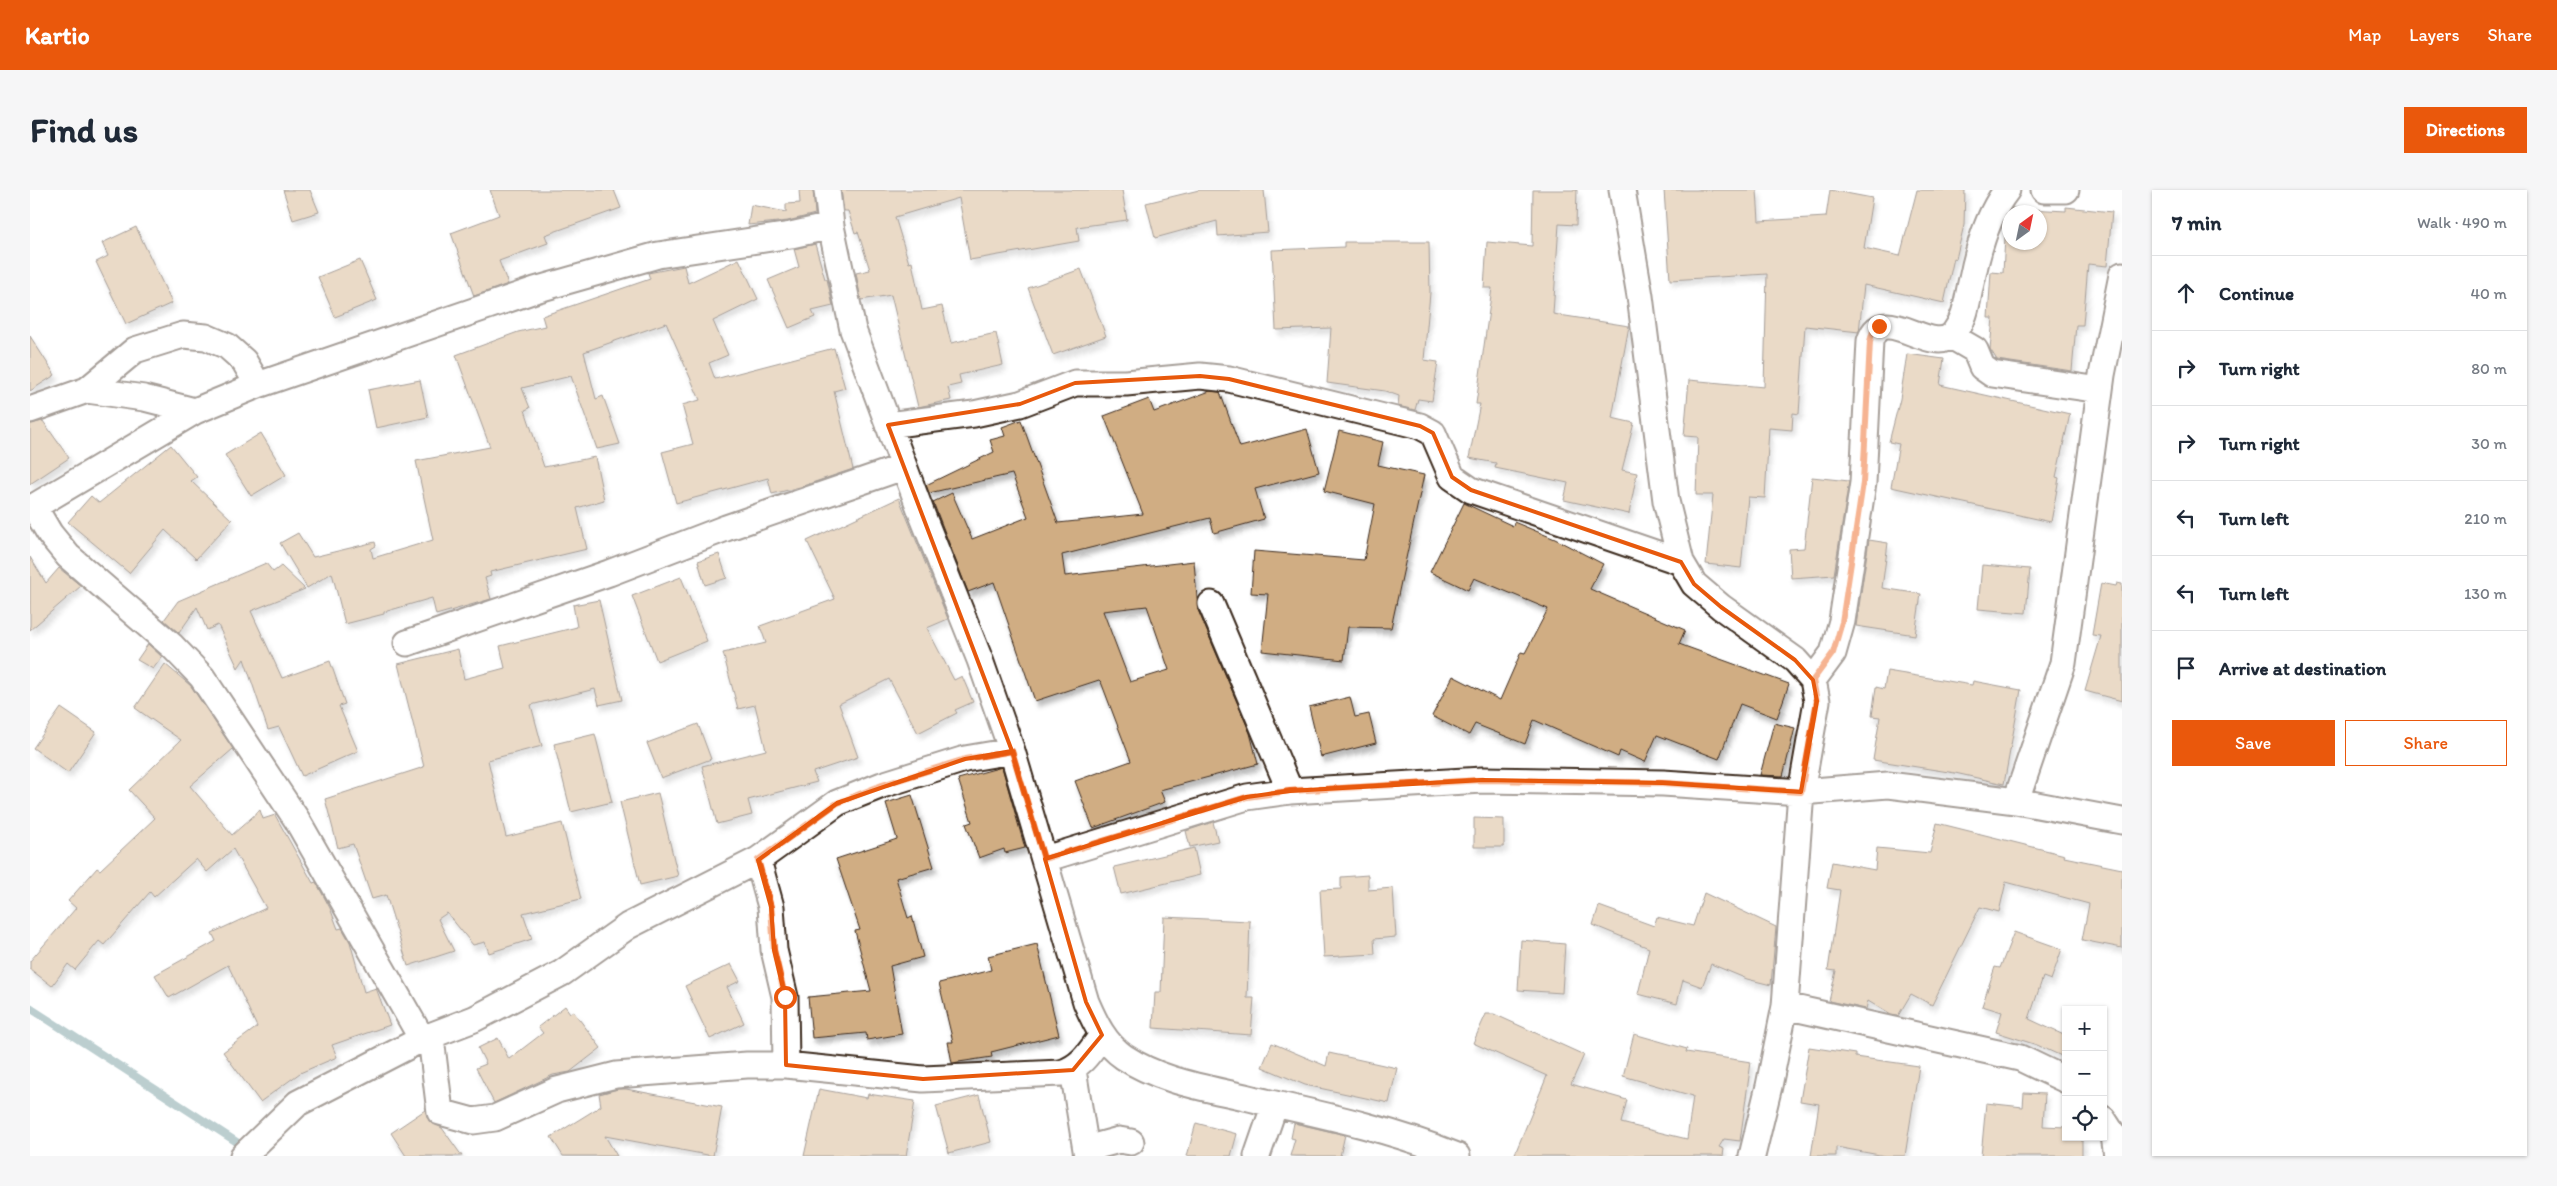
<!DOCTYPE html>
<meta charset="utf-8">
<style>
:root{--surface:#fff;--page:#f6f6f7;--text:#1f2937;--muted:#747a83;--line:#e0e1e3;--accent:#ea580c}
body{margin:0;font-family:Itim,sans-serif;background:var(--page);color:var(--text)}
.controls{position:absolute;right:15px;bottom:15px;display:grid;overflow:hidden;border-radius:0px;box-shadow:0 1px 4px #0004}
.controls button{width:45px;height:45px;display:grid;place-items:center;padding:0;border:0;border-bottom:1px solid var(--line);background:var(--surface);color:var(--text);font:25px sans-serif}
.compass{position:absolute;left:1972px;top:15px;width:45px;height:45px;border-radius:50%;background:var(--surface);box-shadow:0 1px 4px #0004;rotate:33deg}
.stop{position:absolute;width:15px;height:15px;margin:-11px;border:4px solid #ea580c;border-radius:50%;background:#fff}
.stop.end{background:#ea580c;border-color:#fff;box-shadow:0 1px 5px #0008}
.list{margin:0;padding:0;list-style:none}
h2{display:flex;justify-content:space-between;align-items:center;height:65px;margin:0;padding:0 20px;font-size:21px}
h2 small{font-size:16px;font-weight:400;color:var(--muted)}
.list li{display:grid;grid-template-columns:32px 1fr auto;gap:15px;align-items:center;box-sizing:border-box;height:75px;padding:0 20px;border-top:1px solid var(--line)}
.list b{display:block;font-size:19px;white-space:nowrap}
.list em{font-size:16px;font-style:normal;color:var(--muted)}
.actions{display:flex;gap:10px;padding:15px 20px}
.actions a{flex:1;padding:11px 0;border:1px solid var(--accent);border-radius:0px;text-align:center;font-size:18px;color:var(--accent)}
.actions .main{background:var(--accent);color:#fff}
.icon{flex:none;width:28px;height:28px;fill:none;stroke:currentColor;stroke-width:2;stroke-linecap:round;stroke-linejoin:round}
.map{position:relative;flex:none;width:2092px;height:966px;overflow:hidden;border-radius:0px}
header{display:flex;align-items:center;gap:30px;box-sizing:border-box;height:70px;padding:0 25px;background:var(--accent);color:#fff}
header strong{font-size:24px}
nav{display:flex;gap:28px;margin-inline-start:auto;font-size:18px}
.intro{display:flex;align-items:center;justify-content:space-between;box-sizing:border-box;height:120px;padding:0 30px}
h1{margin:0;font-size:35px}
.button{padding:12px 22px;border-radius:0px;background:var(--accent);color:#fff;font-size:18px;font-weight:700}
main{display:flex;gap:30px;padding:0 30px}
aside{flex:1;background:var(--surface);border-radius:0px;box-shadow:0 1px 4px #0004}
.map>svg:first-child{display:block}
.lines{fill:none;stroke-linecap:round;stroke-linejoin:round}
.stream{stroke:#6a9396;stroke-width:8}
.building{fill:#d0ad83;stroke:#3b2a1e;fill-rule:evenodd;filter:url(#shadow)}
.minor-casing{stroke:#3b2a1e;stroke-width:29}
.minor{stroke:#fff;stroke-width:25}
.route{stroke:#ea580c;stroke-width:6}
.marked{fill:none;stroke:#e8590c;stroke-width:4;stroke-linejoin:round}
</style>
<header>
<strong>Kartio</strong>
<nav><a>Map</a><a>Layers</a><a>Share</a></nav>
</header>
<div class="intro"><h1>Find us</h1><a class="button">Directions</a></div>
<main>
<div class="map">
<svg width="2092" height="966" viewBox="0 0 2092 966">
<defs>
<filter id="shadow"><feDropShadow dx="3" dy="5.5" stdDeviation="2.5" flood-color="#0004"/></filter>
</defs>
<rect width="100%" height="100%" fill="#fff"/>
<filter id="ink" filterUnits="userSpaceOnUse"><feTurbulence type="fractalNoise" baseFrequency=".02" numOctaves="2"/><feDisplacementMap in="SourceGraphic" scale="10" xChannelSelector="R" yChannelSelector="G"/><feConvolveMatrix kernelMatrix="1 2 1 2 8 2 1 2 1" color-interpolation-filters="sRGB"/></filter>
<g filter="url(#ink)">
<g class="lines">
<path class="stream" d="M0,818L216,958"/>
</g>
<path class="building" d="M253,0H280L289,22L263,30Z
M460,0H584L591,18L515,45L518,53L469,71L478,94L444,106L421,43L469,25Z
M769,0H783L785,24L758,31L718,35L721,15L756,22V14L770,13Z
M811,0H1092L1097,30L1047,37L1049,51L940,70L929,8L865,27L879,73L882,72L892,120L912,116L921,153L966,143L973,175L929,185L931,194L918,197L921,210L888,217L861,105L831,110L826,83L840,80L828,42L825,43L818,21H814Z
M1169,0H1234L1238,42L1188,46L1187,31L1125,48L1116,13Z
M1503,0H1547L1546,35L1529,34L1523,124L1599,136L1582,228L1604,233L1592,280L1607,283L1599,324L1534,310L1538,293L1465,278L1466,273L1439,268L1450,214H1446L1462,98H1454L1457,52L1502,56Z
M1634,0H1727L1729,31L1796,27L1800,0L1842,8L1834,58L1870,66L1887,0H1935L1934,35L1926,69L1924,68L1914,113L1834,95L1829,142L1775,136L1769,224L1763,223L1762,240L1739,238L1735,308L1718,307L1711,378L1676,374L1683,305H1666L1668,247L1654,246L1659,190L1734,197L1737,84L1640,90Z
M2036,17L2082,22L2077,76L2058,74L2053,135H2046L2042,181L1967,170L1960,159L1963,128H1958L1961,82L1973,83L1976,29L1982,18L2036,21ZM1980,22H2010V52H1980Z
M106,37L142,113L96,134L66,72L78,66L72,53Z
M1314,52H1399L1400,103L1394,170L1408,172L1402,211L1388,209L1385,220L1368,216L1369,206L1355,201L1297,193L1301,138L1246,140L1242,60L1314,57Z
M785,54L795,89H797L803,116L782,121L785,127L759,138L738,90L769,77L764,59Z
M709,69L728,109L683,131L698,165L679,173L685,189L804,158L815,198L804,201L823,279L770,297L742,304L738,288L646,313L632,262L663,254L652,215L670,210L636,133L554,162L566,209L573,206L590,254L567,259L541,186L492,198L500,218L495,220L514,277L565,267L574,310L547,318L557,359L460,382L461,386L455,388L461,409L406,425L402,408L354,422V424L315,434L302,383L277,398L250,353L268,343L283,367L345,352L346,356L341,359L343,368L403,350L386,271L460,257L426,165L488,142L515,136L512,126L620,89L618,83L654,76L658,93Z
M330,70L347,110L305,127L288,87Z
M1051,79L1076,146L1023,165L998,98Z
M0,146L25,185L0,201Z
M1877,164L1914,169L1910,195L2040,224L2026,287L2029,288L2021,332L1861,297L1869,254L1859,252L1870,209Z
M390,190L398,227L346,238L338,200Z
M1180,201L1190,202L1210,257L1277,239L1289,282L1225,299L1234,329L1184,343L1180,328L1032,365L1035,386L1164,371L1168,420L1220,543L1228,574L1130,600L1135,612L1063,638L1045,591L1101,571L1071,492L1069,490L1005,511L964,392L938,402L903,312L922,303L942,349L998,327L982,284L899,303L896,295L964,262L960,250L975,246L972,237L991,230L1028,333L1113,324L1074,226L1119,209L1124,222ZM1117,416L1139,480L1100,492L1073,421Z
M13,231L39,268L0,294V234Z
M1309,241L1353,252L1348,275L1394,285L1361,438L1318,437L1314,470L1232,461L1238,404L1221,403L1224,361L1334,370L1345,314L1294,301Z
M231,243L256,285L221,306L195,265Z
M141,255L167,287L161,291L202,330L166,369L135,340L99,383L38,332L61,306L69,313Z
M1782,287L1819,291L1804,385L1761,388L1759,359L1774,358Z
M869,308L918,429L897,438L924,490L932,486L943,512L925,520L927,523L888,543L859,489L809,514L828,567L783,582L787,592L718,610L722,625L687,634L672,576L736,560L725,515L708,519L693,463L736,453L730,436L805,409L777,351Z
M1434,313L1483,336L1484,332L1525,349L1573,374L1560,399L1655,440L1649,454L1759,494L1747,528L1710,514L1689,569L1627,545L1615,572L1590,561L1588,567L1504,530L1495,554L1445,534L1439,545L1402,526L1423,486L1470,510L1491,462L1495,463L1518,419L1444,388L1438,400L1400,382Z
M1839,350L1858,353L1852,398L1891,404L1885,445L1826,436Z
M689,364L697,388L675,395L668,371Z
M0,367L16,393L29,378L51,396L0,440Z
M236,373L243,382L251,376L275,399L221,421L252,488L300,471L315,514L309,516L328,561L272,586L249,537L238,540L214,469L208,478L188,435L177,440L167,417L149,443L134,430L148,411Z
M1952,375L2000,379L1996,423L1948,419Z
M651,387L677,451L627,471L602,406Z
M2071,393L2086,396L2087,393L2092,394V511L2055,501L2071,446L2062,445Z
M569,410L592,510L569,515L565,499L501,515L512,556L458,570L476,647L532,633L551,709L493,723L502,749L459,763L455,752L443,755L417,723L408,729L424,761L378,776L356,705L342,709L323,654L308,658L295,609L394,577L368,474L428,459L434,489L475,478L470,456L547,437L543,415Z
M118,454L132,467L123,479L107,470Z
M135,474L161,496L203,559L160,596L202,645L230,620L233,629L245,625L283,693L286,692L300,718L308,739L312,738L320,752L334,802L346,798L360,835L302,855L307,867L270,883L230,912L193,862L227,837L198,775L139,808L125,785L186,751L182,743L236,718L203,659L177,682L166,669L124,707L120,702L74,755L69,751L45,780L38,774L22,796L0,779V771L46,718L38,711L67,678L70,680L125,628L99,600L151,550L105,518Z
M1857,481L1942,495L1943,491L1991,500L1974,594L1925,583L1843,570L1850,527L1842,526L1846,497L1854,499Z
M1320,507L1325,527L1339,524L1346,553L1291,567L1279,517Z
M31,518L66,542L38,583L3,558Z
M1744,533L1765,538L1753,586L1730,585Z
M668,534L681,569L631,588L617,553Z
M565,544L582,612L541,622L524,554Z
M972,577L995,658L975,663L974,659L949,668L936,634L942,632L928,589Z
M628,603L648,686L610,695L590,612Z
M882,605L904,677L866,688L878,728L882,726L893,767L860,776L872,844L837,850L836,843L782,848L778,807L841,801L825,741L830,740L806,669L867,649L856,613Z
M1444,628L1474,629V657H1444Z
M1183,632L1188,651L1160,657L1156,641Z
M1907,633L2035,665L2034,667L2092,679V758L2052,750L2059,714L1976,692L1969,722L1950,717L1902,815L1881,804L1868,826L1861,825L1838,811L1836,819L1799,811L1806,781L1798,780L1810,700L1797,698L1802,672L1845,680L1847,658L1900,663Z
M1164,658L1170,685L1091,704L1084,677Z
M1338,685V700L1363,698L1366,747L1344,749L1345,764L1294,767L1290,700L1311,699V687Z
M1674,703L1746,737L1741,795L1717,789L1681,774L1672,797L1653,790L1647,814L1608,804L1619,758L1563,735L1569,716L1624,736L1627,727L1663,736Z
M1134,727L1220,731L1217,808H1224L1221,845L1123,838L1125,802H1131Z
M1984,742L2032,759L2021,790L2013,787L1999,829L2036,846V868L2007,855L1966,842L1972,822L1952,816L1965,777L1970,778Z
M1491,750L1535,754L1532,803L1488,800Z
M1007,754L1029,845L961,862L962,867L922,873L918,852H923L909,793L961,780L958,766Z
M701,774L710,791L697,797L714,833L680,849L655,796Z
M535,816L540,823L543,821L571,858L540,882L523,885L464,913L446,878L456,874L448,858L468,848L479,869L513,843L508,837Z
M1456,824H1464L1554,865L1541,894L1597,910L1591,933L1657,949L1663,906L1593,886L1604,844L1657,859L1656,862L1721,872L1710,951L1694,949L1689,957L1694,959L1693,966H1484L1517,886L1443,853Z
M1242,853L1296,876L1299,863L1367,878L1359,913L1275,895L1232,877Z
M1779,857L1825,864V867L1889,876L1875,966H1855L1806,957V966H1781L1789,914L1770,911Z
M588,899H596L692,917L683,966L575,946L587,966H533L521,947L571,916L569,904Z
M789,899L837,908L838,904L885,911L876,966H774Z
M1994,903L2015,904L2013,936L2036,937V947H2052V966H1951L1956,913L1993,917Z
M949,905L961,952L919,963L906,916Z
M395,920L399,931L412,938L432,966H376L361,943Z
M1166,933L1207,944L1201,966H1157Z
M1264,933L1315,945L1310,966H1260L1265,949L1261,948Z"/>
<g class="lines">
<defs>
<path id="minor" d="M797,0L801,36L823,140L893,327L950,470L982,561L1056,812C1065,833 1075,854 1094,867C1133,893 1184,899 1227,910C1294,925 1364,940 1427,966
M1592,0L1610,106L1636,311L1651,372L1664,394L1691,417L1765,470L1783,490L1787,511L1771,602L1755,816L1739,896L1722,966
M2014,0H2036
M1921,146L1945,160L1952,177L1962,184L2070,200
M57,200L114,208L165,221
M0,220L57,200L105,160L153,145L176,147L197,156L214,171L228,195
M858,235L944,224L990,214L1045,193H1096L1170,186L1199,189L1390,236L1403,243L1422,287L1441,300L1651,372
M4,317L20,344L38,366L142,456L172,487L267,630L392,849
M0,319L165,221L228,195L505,100L628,65L761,45L801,36
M1181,414L1260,601
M377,453L579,383L696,338L873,277
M1783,490L1803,463L1812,431L1833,293L1840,151C1853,110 1903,169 1924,143C1937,127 1937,108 1942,89C1948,59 1958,24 1977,0
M1986,611L2033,473L2072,185L2092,85
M1015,669L1217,607L1260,601L1453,590L1633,593L1771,602L1858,595L1986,611L2092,631
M728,670L741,717L744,760L755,807L756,875
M1755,816L1990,868L2036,890
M391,851L402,856L410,922L443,931L465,928L527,900L586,885L717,875H756L893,889L1031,883C1051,877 1060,862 1072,845
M1043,880L1057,966
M2073,929L2084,946L2087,966
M1056,959L1089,950L1101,952
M213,966L268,913L392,849L444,829L532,783L598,736L728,670L807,613L852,595L935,569L982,561
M1227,966L1245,914"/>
</defs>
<use href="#minor" class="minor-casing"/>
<use href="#minor" class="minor"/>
</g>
</g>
<g class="lines" filter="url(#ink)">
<path class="route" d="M755,807L744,760L741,717L728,670L807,613L852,595L935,569L982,561L1014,669L1217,607L1260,601L1453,590L1632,593L1771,602L1787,511L1783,490L1803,463L1812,432L1833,293L1840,151L1843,141L1849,136"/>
</g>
<path d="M0 0H2092V966H0ZM1170,186L1199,189L1390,236L1403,243L1422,287L1441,300L1651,372L1664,394L1691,417L1765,470L1783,490L1787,511L1771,602L1633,593L1453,590L1260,601L1217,607L1015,669L1056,812L1072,845L1043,880L893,889L756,875L755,807L744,760L741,717L728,670L807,613L935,569L982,561L858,235L990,214L1045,193Z" fill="#fff" fill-opacity=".55" fill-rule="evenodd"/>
<path class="marked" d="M1170,186L1199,189L1390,236L1403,243L1422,287L1441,300L1651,372L1664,394L1691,417L1765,470L1783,490L1787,511L1771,602L1633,593L1453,590L1260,601L1217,607L1015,669L1056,812L1072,845L1043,880L893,889L756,875L755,807L744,760L741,717L728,670L807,613L935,569L982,561L858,235L990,214L1045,193Z"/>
</svg>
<div class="controls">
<button>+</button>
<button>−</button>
<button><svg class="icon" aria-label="locate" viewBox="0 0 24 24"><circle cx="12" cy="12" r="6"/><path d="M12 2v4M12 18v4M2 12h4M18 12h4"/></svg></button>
</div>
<svg class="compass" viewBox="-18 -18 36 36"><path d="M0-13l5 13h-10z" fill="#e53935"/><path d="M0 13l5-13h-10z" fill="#747a83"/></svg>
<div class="stop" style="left:755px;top:807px"></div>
<div class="stop end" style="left:1849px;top:136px"></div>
</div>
<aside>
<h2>7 min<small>Walk · 490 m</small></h2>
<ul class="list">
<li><svg class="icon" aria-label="ahead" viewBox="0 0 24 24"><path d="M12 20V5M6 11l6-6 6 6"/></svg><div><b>Continue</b></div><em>40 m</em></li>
<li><svg class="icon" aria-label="right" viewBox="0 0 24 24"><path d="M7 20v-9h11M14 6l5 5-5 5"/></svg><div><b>Turn right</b></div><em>80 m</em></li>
<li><svg class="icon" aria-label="right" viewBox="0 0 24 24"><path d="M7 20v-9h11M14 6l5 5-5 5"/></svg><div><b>Turn right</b></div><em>30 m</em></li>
<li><svg class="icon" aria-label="left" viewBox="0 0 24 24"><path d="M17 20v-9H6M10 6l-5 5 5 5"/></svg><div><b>Turn left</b></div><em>210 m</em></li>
<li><svg class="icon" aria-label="left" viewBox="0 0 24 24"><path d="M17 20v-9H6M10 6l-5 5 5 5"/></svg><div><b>Turn left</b></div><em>130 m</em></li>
<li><svg class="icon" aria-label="arrive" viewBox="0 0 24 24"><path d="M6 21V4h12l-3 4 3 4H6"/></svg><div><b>Arrive at destination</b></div></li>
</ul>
<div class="actions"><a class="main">Save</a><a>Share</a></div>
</aside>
</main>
